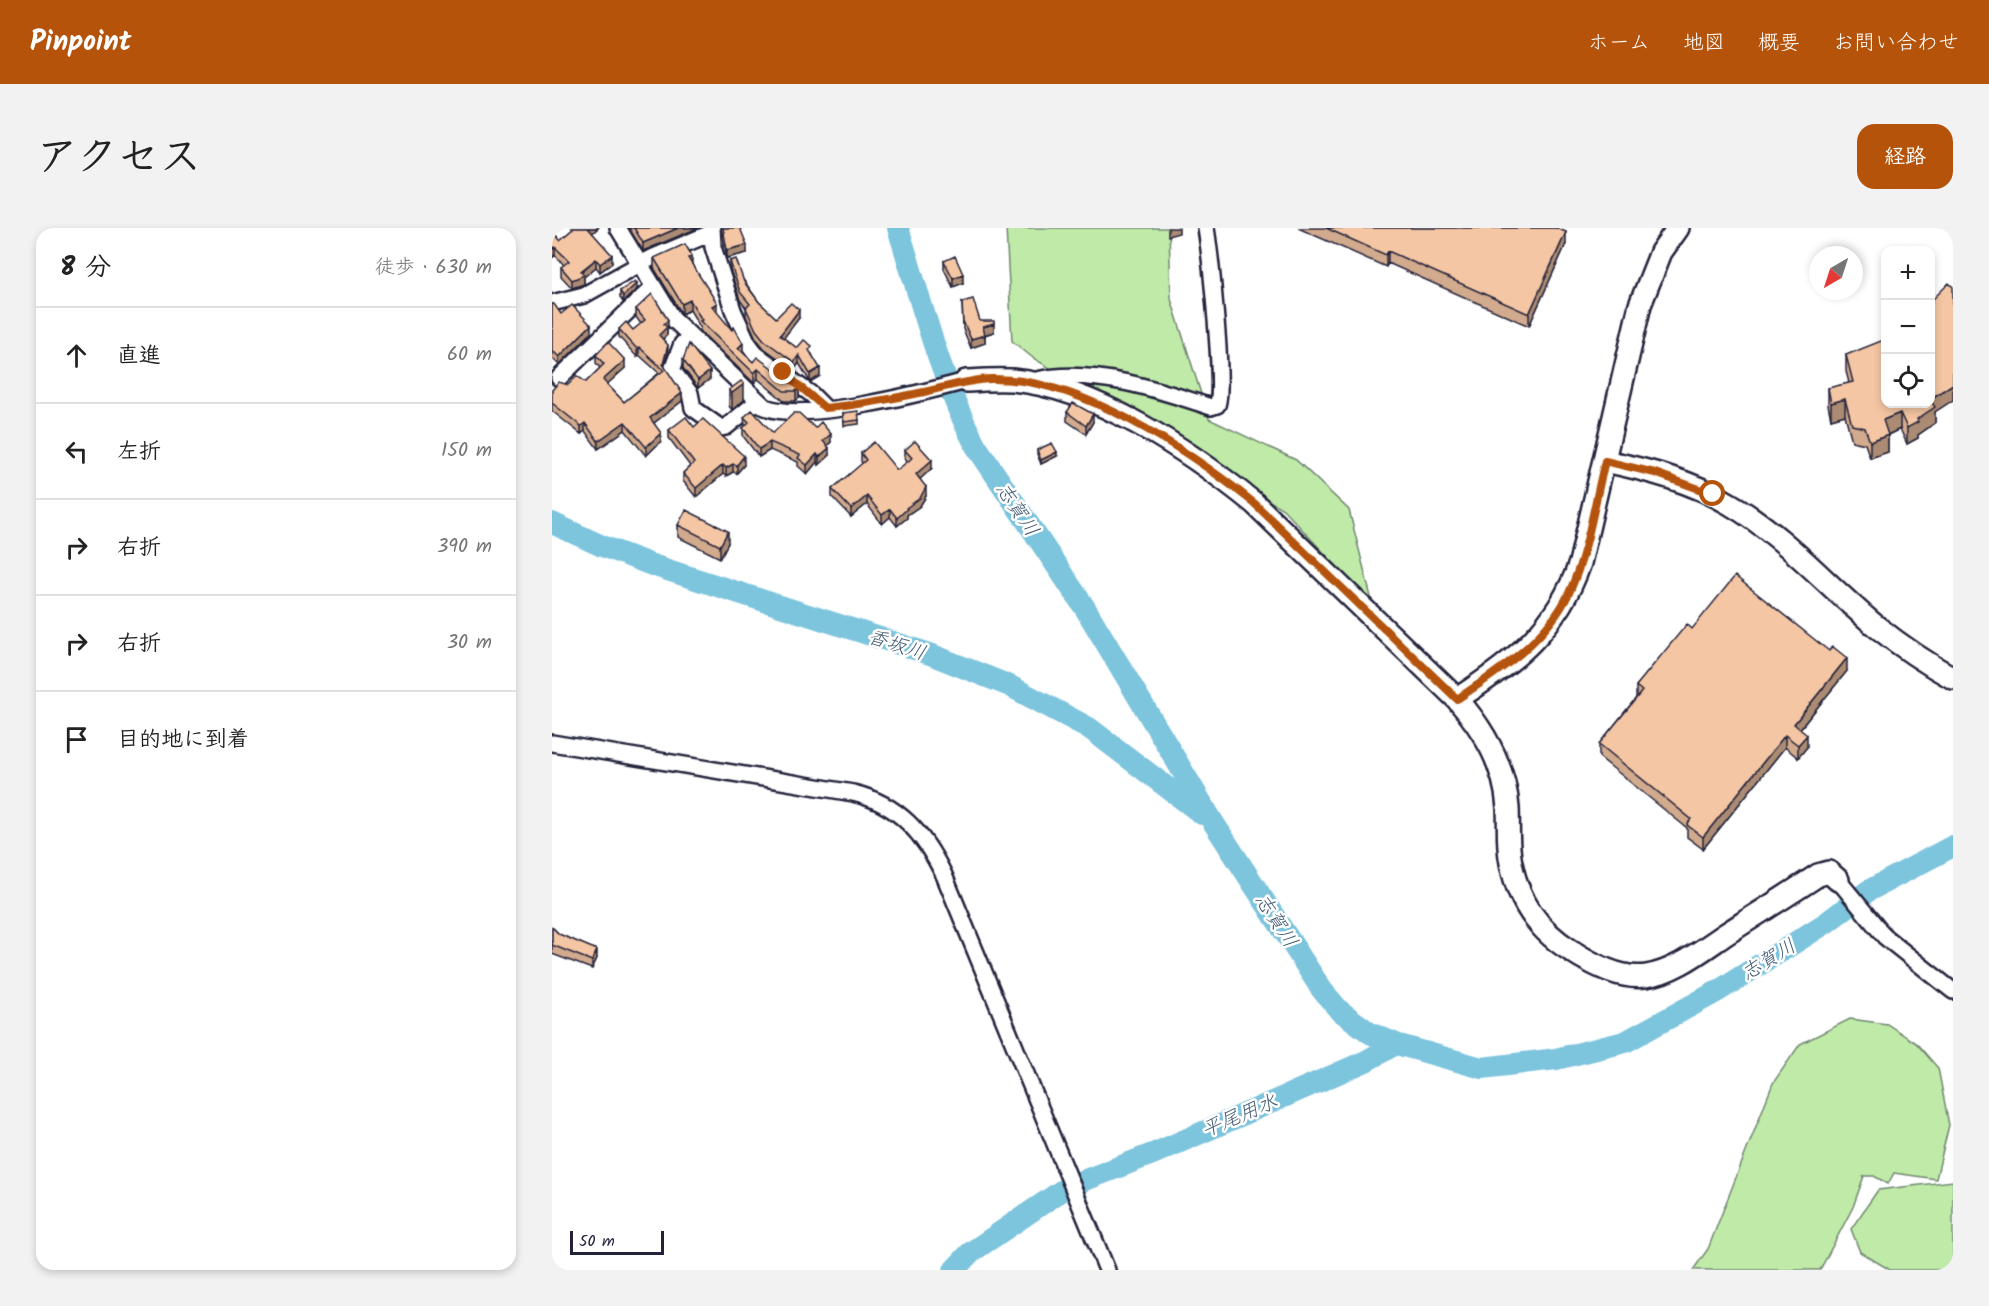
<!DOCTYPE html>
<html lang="ja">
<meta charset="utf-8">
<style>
:root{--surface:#fff;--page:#f2f2f2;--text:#222;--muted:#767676;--line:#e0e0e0;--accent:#b45309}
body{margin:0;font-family:Kalam,"Klee One",sans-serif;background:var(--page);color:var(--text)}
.controls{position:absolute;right:18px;top:18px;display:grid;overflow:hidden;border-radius:12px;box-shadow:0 3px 9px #0003}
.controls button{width:54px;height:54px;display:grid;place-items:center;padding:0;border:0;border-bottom:2px solid var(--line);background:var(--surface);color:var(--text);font:30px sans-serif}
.compass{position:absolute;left:1257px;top:18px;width:54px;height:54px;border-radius:50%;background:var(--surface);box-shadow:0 3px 9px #0003;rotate:219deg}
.scale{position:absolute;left:18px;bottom:15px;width:94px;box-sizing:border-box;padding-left:6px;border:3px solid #22223b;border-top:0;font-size:16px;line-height:21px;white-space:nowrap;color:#22223b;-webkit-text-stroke:4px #fff;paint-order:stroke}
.stop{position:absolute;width:18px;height:18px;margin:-14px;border:4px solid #b45309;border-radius:50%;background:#fff}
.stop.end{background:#b45309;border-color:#fff;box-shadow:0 2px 6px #0008}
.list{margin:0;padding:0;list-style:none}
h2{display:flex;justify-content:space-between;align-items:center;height:78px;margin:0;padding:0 24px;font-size:26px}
h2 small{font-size:20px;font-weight:400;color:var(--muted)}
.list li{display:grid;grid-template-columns:39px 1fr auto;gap:18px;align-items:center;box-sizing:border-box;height:96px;padding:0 24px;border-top:2px solid var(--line)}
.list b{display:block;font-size:22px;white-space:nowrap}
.list em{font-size:20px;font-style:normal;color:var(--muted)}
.icon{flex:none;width:33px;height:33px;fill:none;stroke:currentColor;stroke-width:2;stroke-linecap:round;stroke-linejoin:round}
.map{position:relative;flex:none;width:1401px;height:1042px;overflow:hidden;border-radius:18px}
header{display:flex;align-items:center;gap:36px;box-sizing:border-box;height:84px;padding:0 30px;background:var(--accent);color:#fff}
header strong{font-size:28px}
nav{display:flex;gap:33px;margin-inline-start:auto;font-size:21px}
.intro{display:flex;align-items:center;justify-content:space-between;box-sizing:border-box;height:144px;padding:0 36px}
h1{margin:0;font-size:42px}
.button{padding:15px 27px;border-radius:18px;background:var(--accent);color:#fff;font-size:21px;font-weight:700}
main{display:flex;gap:36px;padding:0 36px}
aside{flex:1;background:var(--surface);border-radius:18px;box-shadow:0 3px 9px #0003}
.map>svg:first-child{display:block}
.green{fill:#bfeaa7;stroke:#708671;stroke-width:1.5}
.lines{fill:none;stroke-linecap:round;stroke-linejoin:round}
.river{stroke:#7dc4dd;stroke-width:22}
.street-casing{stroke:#22223b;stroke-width:20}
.secondary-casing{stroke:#22223b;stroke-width:26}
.street{stroke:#fff;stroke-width:15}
.secondary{stroke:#fff;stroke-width:21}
.wall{fill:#d2aa8d;stroke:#22223b;stroke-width:1.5}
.shaded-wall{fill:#ab8b73;stroke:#22223b;stroke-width:1.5}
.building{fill:#f4c6a4;stroke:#22223b;stroke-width:1.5}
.route{stroke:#b45309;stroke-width:8}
.labels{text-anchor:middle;stroke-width:5;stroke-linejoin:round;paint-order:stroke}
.water-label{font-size:20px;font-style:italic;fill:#425b74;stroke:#fff}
</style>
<header>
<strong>Pinpoint</strong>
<nav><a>ホーム</a><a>地図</a><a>概要</a><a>お問い合わせ</a></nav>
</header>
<div class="intro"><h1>アクセス</h1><a class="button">経路</a></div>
<main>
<aside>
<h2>8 分<small>徒歩 · 630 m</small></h2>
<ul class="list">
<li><svg class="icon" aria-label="ahead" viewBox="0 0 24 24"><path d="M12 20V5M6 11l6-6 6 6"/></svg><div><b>直進</b></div><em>60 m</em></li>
<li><svg class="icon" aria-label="left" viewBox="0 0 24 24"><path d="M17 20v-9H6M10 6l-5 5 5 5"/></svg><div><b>左折</b></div><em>150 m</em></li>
<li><svg class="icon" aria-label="right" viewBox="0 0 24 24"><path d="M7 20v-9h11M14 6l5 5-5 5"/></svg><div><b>右折</b></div><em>390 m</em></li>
<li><svg class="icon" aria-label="right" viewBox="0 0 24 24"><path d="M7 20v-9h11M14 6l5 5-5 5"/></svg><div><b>右折</b></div><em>30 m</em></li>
<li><svg class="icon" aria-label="arrive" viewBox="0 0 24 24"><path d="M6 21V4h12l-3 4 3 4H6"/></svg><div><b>目的地に到着</b></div></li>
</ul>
</aside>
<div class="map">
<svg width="1401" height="1042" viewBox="0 0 1401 1042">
<rect width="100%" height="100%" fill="#fff"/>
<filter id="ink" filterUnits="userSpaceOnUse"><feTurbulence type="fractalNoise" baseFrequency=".0167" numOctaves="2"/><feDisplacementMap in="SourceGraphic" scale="12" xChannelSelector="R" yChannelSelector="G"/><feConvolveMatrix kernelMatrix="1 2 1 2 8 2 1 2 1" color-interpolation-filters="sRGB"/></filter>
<g filter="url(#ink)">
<path class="green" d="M454,0H617L619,71L657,191L744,232L797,282L821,377L731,281L481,130L460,113Z
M1298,791L1335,796L1365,816L1386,840L1397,897L1384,951L1342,945L1336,956L1322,948H1312L1301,979L1268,1042H1141L1156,1021L1221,855L1248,816Z
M1401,953V1042H1338L1308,1024L1299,1001L1326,962Z"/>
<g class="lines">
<path class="river" d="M346,0C369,72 388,151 424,218L533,380L661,594L770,762L787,782L818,805L844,816L930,840L1004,831L1073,814L1166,763L1274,695L1316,663L1401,618
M0,295L50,318L100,337L378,426L458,458L537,500L650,586
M528,954L603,925L814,833L844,816
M402,1042L418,1025L512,961"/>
<defs>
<path id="street" d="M66,0L122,92L213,179C253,195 370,165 414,153
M160,0L161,19L181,82L196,115L205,127L259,166L273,180
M0,75L32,67L95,32L159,5
M137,109L130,116L120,142L138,165L141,180L169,200L174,199L206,173
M7,150L100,60
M485,152C538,139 608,162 659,179L665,177C673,162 658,25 654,0
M0,515L301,565C347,576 372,606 392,647L555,1042
M1286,652L1333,709L1401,763"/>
<path id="secondary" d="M414,153C430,152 445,151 460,152C543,159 639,224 702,275L905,471C932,502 953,537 956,580C957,598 955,617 959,635C966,672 986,702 1018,722C1038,735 1069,752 1094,748C1123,744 1150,722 1174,706C1205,686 1236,667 1266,647L1277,644L1286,652
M1053,233C1095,242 1140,253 1178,276C1233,308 1276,359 1325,399C1349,418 1374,435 1401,450
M905,471C962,434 1005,401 1028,335L1088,77L1109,24L1126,0"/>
</defs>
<use href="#street" class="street-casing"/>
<use href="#secondary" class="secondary-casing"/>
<use href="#street" class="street"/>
<use href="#secondary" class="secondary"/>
</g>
<path class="wall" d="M20,0H46L40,5L60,35L48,44L44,39L32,49V56L20,60L9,48V39L12,37L3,27L0,30V3L8,12L21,1Z
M77,0H146L91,23Z
M169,0H188L195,25L175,30Z
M746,0H1004L1014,16L977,98L836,35L834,39Z
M102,30L140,37L165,84L191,125L201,134L247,160V170L244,173H232L206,151L202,155L148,103V99L138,82L130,86L102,40Z
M178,33L207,74L224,90H247L231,110L245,120L260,126L268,148L258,154L247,135L242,142L212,120L204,110L194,88V80L188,72L178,41Z
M392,33L411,55L401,59L392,41Z
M85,61L71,74L68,70V63Z
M410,74L428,93L442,104L433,107V115L419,120L411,101Z
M0,76L9,86L39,105L7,137L0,130Z
M84,81L116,100L115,102V107L111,111L116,125L112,138L130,173L102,195L109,213L94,228L73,202L46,221L33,203L29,206L0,183V162L34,154L48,140L44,135V127L73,140L55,156L72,174L107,145L87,127L85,129L67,109V101L81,102L89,96L84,89Z
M1294,127L1334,176L1383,184V195L1366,207V210L1355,216L1348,201L1336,207V224L1318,230L1313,216L1300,213L1293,187L1279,191L1276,177V160L1297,155L1294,143Z
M131,132L158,151L146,160L131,140Z
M177,162L192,172L180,182L177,178Z
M515,184L541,194L534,206L515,193Z
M291,185L307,192V196L292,198Z
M192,189L221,205L263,200L279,214L275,218L277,228L267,237L265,234L255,246L246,238V234L218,222L207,229L191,208V200L193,198Z
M142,199L192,237L185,245L181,244L174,248L171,246L144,269L131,253V245L138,238L117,210V202Z
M353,222L380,240L368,251L374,268L368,278L355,287V290L345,298L338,289L330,296L315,276L299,289L280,269V261L310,236L309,233V225L345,242L356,234L353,230Z
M485,222L505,228L489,236L485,226Z
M126,297L176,315L168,330L126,309Z
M1140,401L1295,443L1248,501L1255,519L1246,530L1233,519L1151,621L1135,609V600L1047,529V516L1084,470V458Z
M0,699L7,706L45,730L40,741L0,726Z"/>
<path class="shaded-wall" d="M36,0H46L36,9Z
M126,0H146L91,23V15Z
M616,0H627V5L616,8Z
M1014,4V16L977,98V86Z
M195,17V25L175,30V22Z
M3,19V27L0,30V22Z
M836,23V35L834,39V27Z
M60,27V35L48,44V36Z
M140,28V38L136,30Z
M44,31V39L32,49V56L20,60V52Z
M411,46V55L401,59V50Z
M85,55V61L71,74V68Z
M138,72V82L130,86V76Z
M165,75V85L160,78Z
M247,82V90L228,115V107Z
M116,92V100L115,102V107L107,115V107L112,96Z
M442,96V104L431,107V99Z
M39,97V105L7,137V129Z
M433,107V115L419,120V111Z
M191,115V125L186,120Z
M116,117V125L111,141V136Z
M87,119V127L85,129V121Z
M247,127V135L242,142V134Z
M73,132V140L51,160V152Z
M268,140V148L258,154V146Z
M206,141V151L202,155V145Z
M158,143V151L146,160V152Z
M192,156V172L180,182V165Z
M1401,156V172L1383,184V195L1366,207V210L1355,216V200L1365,191L1378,171Z
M247,160V170L244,173V163Z
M130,165V173L98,198V190Z
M1293,171V187L1279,191V175Z
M1348,185V201L1331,209V192Z
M541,186V194L534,206V198Z
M73,194V202L46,221V213Z
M33,195V203L29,206V198Z
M109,205V213L94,228V219Z
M279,206V214L271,221V213Z
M1336,207V224L1318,230V214Z
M218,214V222L207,229V221Z
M277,220V228L267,237V229Z
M505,224V228L489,236V232Z
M265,226V234L255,246V237Z
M192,228V237L185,245V237Z
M380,232V240L364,255V246Z
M181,236V244L174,248V240Z
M171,237V246L144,269V260Z
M374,259V268L368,278L355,287V290L345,298V290Z
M315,268V276L299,289V281Z
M338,281V289L330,296V287Z
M176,303V315L168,330V318Z
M1295,430V443L1242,508V496Z
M1233,507V519L1151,621V609Z
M1255,507V519L1246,530V517Z
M45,722V730L40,741V733Z"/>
<path class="building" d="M22,0H36L60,27L48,36L44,31L29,43L32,47L20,52L9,39L17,33L3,19L0,22V3L8,12Z
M82,0H126L91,15Z
M171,0H188L195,17L175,22Z
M774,0H1004L1014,4L977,86L836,23L834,27Z
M133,16L140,28L136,30L165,75L160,78L180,102L182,99L191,115L186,120L201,134L205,129L247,160L244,163H232L206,141L202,145L148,93L150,92L138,72L130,76L102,30Z
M403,28L411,46L401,50L392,33Z
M184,31L192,54L207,74L224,90L239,75L247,82L228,107L245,120L252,112L260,118L257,122L268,140L258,146L247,127L242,134L212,112L204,102L194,80L198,76L188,64L178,33Z
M83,53L85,55L71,68L68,63Z
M1397,55L1401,59V156L1378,171V74Z
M100,66L116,92L112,96L115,99L107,107L116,117L111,136L130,165L98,190L109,205L94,219L73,194L46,213L33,195L29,198L0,175V162L7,154L16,157L25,148L34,154L52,136L44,127L56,114L73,132L51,152L72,174L112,142L87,119L85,121L67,101L74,94L81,102L93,92L84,81Z
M421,71L428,93H442V96L431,99L433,107L419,111L411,93L410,74Z
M0,76H2L9,86L20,77L39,97L7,129L0,122Z
M1334,111V176H1378V172L1383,179L1365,191L1366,194L1355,200L1348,185L1331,192L1336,207L1318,214L1313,200L1300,197L1293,171L1279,175L1276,160L1301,154L1294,127Z
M137,116L158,143L146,152L131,132Z
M189,153L192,156L180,165L177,162Z
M521,175L541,186L534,198L515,184Z
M200,182L221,205L242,185H247L263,200L269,194L279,206L271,213L277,220L267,229L265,226L255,237L246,230L248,227L218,214L207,221L191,200L197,194L192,189Z
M306,183L307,192L292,194L291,185Z
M134,189L142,199L151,191L192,228L185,237L181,236L174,240L171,237L144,260L131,245L142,235L117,202Z
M363,213L380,232L364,246L374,259L368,270L354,280L355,281L345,290L338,281L330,287L315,268L299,281L280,261L314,232L309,225L322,214L345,242L360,230L353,222Z
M500,215L505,224L489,232L485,222Z
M134,282L176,303L168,318L126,297Z
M1183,348L1277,423L1280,418L1295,430L1242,496L1255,507L1246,517L1233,507L1151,609L1135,597L1139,591L1047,516L1090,463L1084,458L1135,396L1140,401Z
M0,699L7,706L45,722L40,733L0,717Z"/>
</g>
<g class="lines" filter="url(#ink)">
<path class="route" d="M231,144L273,180C306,177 339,171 372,164C395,159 415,152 439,151C527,149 636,222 702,275L905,471C947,443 995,412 1017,365C1036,324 1042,276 1053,233L1103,245L1161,266"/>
</g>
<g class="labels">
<g class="water-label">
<text transform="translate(466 281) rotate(56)" y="7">志賀川</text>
<text transform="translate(345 416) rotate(18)" y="7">香坂川</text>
<text transform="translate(725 692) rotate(57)" y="7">志賀川</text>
<text transform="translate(1216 731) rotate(-32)" y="7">志賀川</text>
<text transform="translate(687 887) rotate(-23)" y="7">平尾用水</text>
</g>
</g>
</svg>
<div class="controls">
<button>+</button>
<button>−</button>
<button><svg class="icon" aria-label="locate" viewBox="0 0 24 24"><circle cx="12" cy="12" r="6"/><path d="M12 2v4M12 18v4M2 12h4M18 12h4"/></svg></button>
</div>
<svg class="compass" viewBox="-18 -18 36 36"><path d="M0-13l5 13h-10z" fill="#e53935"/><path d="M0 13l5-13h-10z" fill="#767676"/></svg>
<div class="scale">50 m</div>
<div class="stop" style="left:1161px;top:266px"></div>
<div class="stop end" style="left:231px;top:144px"></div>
</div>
</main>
